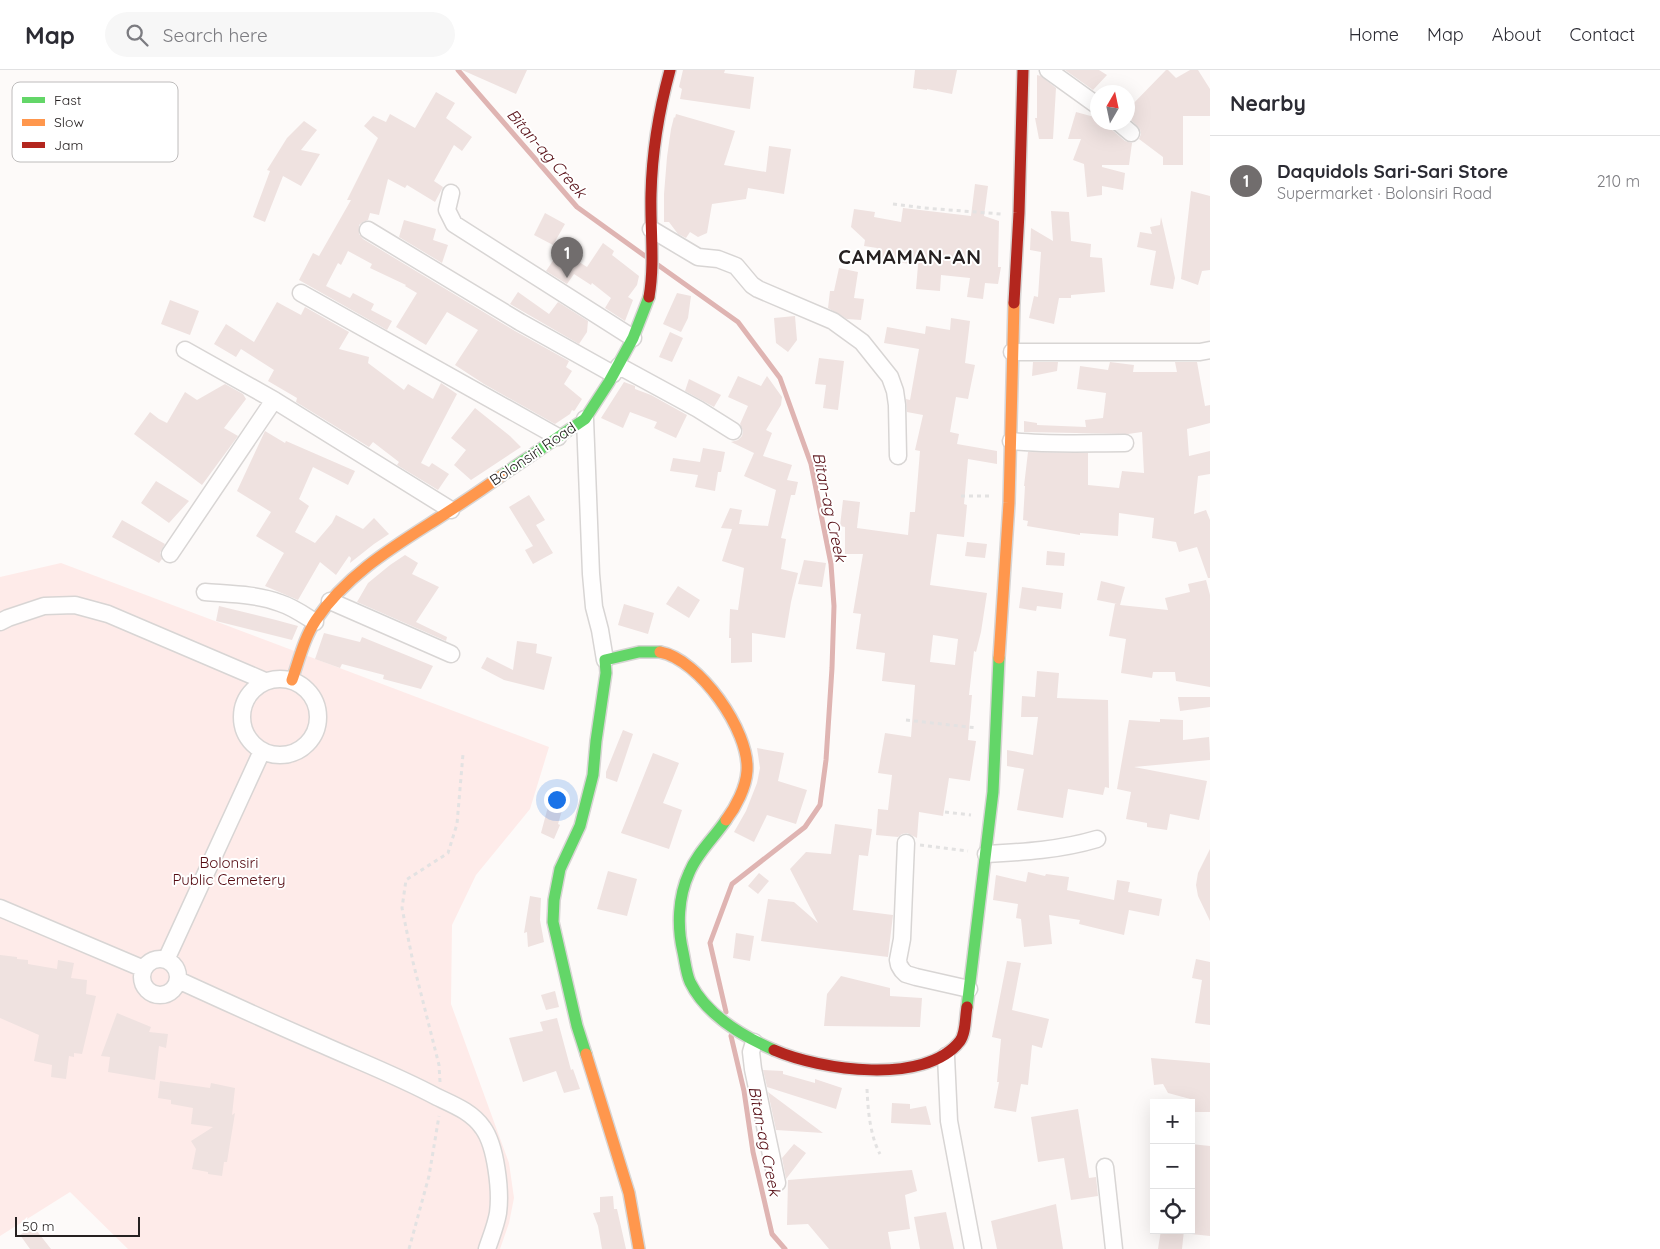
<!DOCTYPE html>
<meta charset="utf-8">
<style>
:root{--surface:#fff;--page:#f7f7f7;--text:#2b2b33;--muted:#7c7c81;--line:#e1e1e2;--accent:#716d6d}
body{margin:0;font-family:Quicksand,sans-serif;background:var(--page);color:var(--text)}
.controls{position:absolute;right:15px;bottom:15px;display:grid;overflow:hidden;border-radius:0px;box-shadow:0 5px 20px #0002}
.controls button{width:45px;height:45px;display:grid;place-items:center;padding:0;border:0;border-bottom:1px solid var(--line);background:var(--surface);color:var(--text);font:25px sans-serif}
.compass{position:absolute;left:1090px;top:15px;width:45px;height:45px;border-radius:50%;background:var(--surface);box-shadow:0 5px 20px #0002;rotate:9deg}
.scale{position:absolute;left:15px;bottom:12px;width:125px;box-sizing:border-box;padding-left:5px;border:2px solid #262121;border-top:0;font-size:14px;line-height:18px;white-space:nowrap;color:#262121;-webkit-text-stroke:4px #fff;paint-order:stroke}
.you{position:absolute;left:556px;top:729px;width:18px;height:18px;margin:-12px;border:4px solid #fff;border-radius:50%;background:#1a73e8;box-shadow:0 0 0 8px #1a73e833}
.badge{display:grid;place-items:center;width:32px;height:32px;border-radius:50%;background:var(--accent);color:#fff;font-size:16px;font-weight:700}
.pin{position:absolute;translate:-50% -41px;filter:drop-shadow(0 1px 2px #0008)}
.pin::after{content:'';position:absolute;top:26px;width:18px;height:15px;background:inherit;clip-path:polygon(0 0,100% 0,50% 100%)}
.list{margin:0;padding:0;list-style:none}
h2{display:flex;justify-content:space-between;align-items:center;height:65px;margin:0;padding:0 20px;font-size:21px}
h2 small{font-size:16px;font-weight:400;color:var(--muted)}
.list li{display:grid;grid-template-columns:32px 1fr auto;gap:15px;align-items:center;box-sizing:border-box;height:90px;padding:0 20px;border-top:1px solid var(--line)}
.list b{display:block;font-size:19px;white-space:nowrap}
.list p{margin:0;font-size:16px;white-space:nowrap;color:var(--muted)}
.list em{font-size:16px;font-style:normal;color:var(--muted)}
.icon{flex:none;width:28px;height:28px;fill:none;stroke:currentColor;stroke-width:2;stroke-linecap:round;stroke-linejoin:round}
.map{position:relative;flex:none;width:1210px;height:1179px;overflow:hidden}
header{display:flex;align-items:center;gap:30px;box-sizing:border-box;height:70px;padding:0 25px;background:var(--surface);border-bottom:1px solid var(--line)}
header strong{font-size:24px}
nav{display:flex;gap:28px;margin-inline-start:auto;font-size:18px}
.search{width:350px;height:45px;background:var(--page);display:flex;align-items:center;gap:12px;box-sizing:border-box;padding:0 18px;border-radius:28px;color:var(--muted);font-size:19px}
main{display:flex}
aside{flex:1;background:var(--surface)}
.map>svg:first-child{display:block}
.green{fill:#feebe9}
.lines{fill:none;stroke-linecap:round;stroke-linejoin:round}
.stream{stroke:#dfb4b2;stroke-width:5}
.building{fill:#efe2e0;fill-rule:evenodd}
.street-casing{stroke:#d8d5d4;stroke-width:19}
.fast-casing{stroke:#d8d5d4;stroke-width:14}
.slow-casing{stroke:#d8d5d4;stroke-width:14}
.jam-casing{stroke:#d8d5d4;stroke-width:14}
.path{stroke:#e3e2e2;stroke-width:3;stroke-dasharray:4 4;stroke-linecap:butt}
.street{stroke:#fffefe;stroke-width:16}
.fast{stroke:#63d668;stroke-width:11}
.slow{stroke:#ff974d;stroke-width:11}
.jam{stroke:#b3261e;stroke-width:11}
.labels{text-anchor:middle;stroke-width:4;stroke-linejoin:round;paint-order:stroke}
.street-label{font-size:15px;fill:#262121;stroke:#fff}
.park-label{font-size:15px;fill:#540b12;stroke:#fff}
.water-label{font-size:16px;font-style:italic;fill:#560d14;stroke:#fff}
.district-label{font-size:20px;font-weight:bold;letter-spacing:1px;fill:#262121;stroke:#fff}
.key{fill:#fff;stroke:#bebcbc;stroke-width:1}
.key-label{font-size:14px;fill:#262121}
</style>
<header>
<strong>Map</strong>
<div class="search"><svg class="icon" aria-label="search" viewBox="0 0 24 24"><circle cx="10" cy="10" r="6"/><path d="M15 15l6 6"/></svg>Search here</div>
<nav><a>Home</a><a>Map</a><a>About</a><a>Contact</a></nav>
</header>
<main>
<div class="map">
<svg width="1210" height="1179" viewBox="0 0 1210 1179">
<rect width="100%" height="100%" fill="#fdfaf9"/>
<path class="green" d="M61,493L549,677L530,739L476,805L452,855L451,934L509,1093L514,1128L509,1153L500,1179H128L70,1122L0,1166V507Z"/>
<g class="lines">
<path class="stream" d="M458,0L577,137L645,186
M658,195L738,252L780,308L811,394L831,494L834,536L832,598L826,690L820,735L805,757L732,814L710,873L726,942
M731,966L744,1021L753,1082L772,1164L785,1179"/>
</g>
<path class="building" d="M462,0H527L516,24Z
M683,0H725L724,3L754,7L750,39L680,29L682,19L679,17Z
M915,0H957L952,24L927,19V20L913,18Z
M1065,0H1099L1107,5L1093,20Z
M1166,0H1168L1176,8L1190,0H1198L1210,19V46H1183V95H1163V87L1139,69L1141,64L1140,59L1128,47V39Z
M1037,5L1041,6L1056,18L1053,69H1039L1035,48H1037Z
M436,22L455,33L446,48L472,67L462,81L454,75L434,111L443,117L435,132L407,115L405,118L388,109L379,145L370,143L368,150L363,152L359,155V164L363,169L515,261L569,291L566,297L572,301L564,314L582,329L575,340L574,341L572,340L570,344L555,354L484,314L455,295L478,260L447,242L426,275L396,257L417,223L405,216L406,215L370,198L372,194L348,181L341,195L338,193L326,216L350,228L353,223L374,234L371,240L392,251L387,260L299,210L313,183L319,186L351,130H347L378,68L364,56L373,46L386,52L390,44L415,58Z
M1076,42L1098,48V52H1108L1112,60L1125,71L1132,73L1129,95H1102V97L1125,103L1123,120L1102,116V125L1087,127L1084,94L1073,90L1081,69H1068Z
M676,44L735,61L724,95L766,102L769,76L791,79L784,124L748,118L746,129L712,134L707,163L698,167L690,162L686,168L678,164L669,152H664V124L667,87L671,59L674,47L675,48Z
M304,51L317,60L301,80L320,84L301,116L283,106L265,152L253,147L270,101L267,100L287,68Z
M975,114L988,116L984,146L999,151L998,197H1001L998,214L985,213L983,229L967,227L970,208L941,205L940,221L916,219L918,195L896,192L897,191L875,187L877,178L864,176L865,170L851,157L854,139L875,142L874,147L901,152L903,138L971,146Z
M1191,121L1210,126V200L1202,201L1198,215L1181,209Z
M1051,141L1069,142L1071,171L1091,174L1090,187L1102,188L1105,222L1071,225V228H1059L1054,254L1029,248L1034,226L1038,227L1041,182L1030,180L1031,158L1053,171Z
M545,143L565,154L553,175L534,165Z
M1161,147L1175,208L1173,219L1150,215L1156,181L1137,177L1140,162L1152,164L1150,157L1160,155Z
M404,150L436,159L433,170L448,175L442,193L399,167Z
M603,173L614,181L612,185L639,206L637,215L628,227L633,230L625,251L605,238L611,228L592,213L591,215L574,204L567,214L546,201L560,180L587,197Z
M839,198L858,202L854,228L864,229L861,250L847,249L828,238L830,221H834Z
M518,222L549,244L558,232L588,251L587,262L579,274L510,234Z
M677,223L691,226L688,248L681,262L663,254Z
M170,230L199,241L190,265L161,254Z
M277,232L301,245L305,237L349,262L339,279L369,287L368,293L404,320L408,314L433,329L441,313L457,324L421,393L429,397L432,393L449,404L438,420L397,395L399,392L373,372L369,377L296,332L297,328L268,311L274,300L241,279L236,287L214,274L226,254L254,272Z
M795,246L797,270L788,282L776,273L774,248Z
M951,248L970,251L965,293L975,295L968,329L956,327L950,362L959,364L957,374L997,381V394L968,389L964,434L967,435L964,467L937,464L930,515L987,523L981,562L976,582L974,581L969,625H972L968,670L976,671L970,711L949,708L943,746L919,742L917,768L907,763L902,764L898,767L876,765L878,739L888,740L892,705L878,703L885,663L911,667L915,615L882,611L885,583L856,579L861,544L853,543L863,484H845V457L840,456L843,430L860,432L857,458L908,465L910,442H915L920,381L915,380L923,345L907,342L906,329L910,330L919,279L884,273L887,257L925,264L926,256L950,260ZM933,565L958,569L955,595L930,592Z
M670,262L683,268L672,292L659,287Z
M819,288L844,291L838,340L823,338L826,315L815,314Z
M1033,292H1058L1057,301L1032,306Z
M1110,292L1134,295L1133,302H1177L1175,292H1197L1205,336L1210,335V353L1187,359L1189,386L1210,381V404L1198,406L1194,444L1206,440L1210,450V508H1208L1197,477L1179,482L1176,472L1152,468L1154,448L1119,443L1118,466L1080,463V465L1027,456L1028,451L1023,450L1025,416H1024L1028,382L1088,383V415L1119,418L1122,401L1144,403L1142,362L1128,364L1024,362V351L1037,353V355L1086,357L1085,350L1103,348L1106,323L1077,319L1080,296L1108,300Z
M738,306L761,316L767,306L782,327L781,335L766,360L772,363L763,386L792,395L787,410L798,412L795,425H791L781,468L786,469L781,499L798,503L791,532L785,568L752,563V592L731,593V568H729L730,539L738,540L744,498L722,491L732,459L721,458L730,438L742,440L739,454L768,456L776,420L744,406L754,383L731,372L738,370L742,366L743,361L740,354L748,336L728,327Z
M689,309L721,325L714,337L685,321Z
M624,312L635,316V319L651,325L687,345L676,368L654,358L657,352L630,342L623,358L601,348Z
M225,314L243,324L246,329L224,358L238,366L202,415L134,364L150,342L159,349L167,353L185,322L197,330Z
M475,338L510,366L521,377L471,410L454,395L466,380L451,368Z
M265,361L285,373L286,371L355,401L348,415L313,397L299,429L309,436L295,462L315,473L332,453L336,445L363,459L374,448L389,464L374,474L350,493L351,488L349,486L336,505L320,492L298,530L265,516L284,483L256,466L271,442L237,421Z
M703,378L725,382L721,402H718L715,421L695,417L698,405L670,401L673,388L700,392Z
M156,411L189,431L169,453L141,433Z
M529,425L545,450L536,455L553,483L533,494L525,480L533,476L509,437Z
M122,450L165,474L160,483L162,489L159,493L112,467Z
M967,472L987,474L985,488L965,486Z
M1047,481L1065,483L1064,496L1046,495Z
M405,485L418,493L412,504L439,517L416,552L447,567L446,571L357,532L368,513L390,495Z
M804,490L826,493L822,517L798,514Z
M1206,510L1210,525V617L1176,611L1175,602H1153L1152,608L1121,603L1126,569L1109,566L1115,534H1117L1097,530L1101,511L1125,517L1120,535L1168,540L1165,528L1190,522L1188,514Z
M678,516L700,530L689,548L666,534Z
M1022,517L1063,523L1061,539L1037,536L1036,541L1019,538Z
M624,534L654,543L648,564L618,555Z
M219,536L276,550L298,556L292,570L216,551Z
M324,563L360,572L362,567L433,596L421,619L383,609L384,605L342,594L340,598L315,589Z
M517,571L537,574L536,583L552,587L544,620L504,610L481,598L487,587L513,600Z
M1037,601L1059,603L1057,628L1108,630L1109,718L1105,717L1103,725L1068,719L1063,748L1017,740L1024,699L1007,696V680L1033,685L1038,647H1021L1022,626L1035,627Z
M1178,627H1210V637L1180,641Z
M1160,649L1183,650V670L1209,667L1210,684V690L1134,697L1207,711L1199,750L1170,744L1167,760L1147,757V753L1126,749L1131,722L1117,719L1129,650L1160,652Z
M623,660L633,664L617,712L606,708V702Z
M757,678L784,683L778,711L807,720L796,754L767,745L754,772L734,762L746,741L757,713L760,698Z
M653,683L679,693L663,733L682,740L669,779L621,763Z
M549,733L563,737L558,754L560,755L554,769L541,763Z
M835,754L872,759L868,786L859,785L853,840L893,845L888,887L761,871L768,829L794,832L818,853L790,799L806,782L831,784Z
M1210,779V851L1198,826L1196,815L1198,803Z
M608,801L637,809L627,846L597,839Z
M1028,802L1045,806L1046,804L1069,807L1067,820L1114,830L1117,810L1130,812L1128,822L1162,829L1159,846L1129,840L1124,865L1079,854L1080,850L1049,845L1052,874L1024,877L1021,849L1016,848L1018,834L993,830L996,805L1026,812Z
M759,803L769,811L758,824L748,816Z
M530,826L541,828L540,850L544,872L528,877L527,862L524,863Z
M736,863L754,866L750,891L733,888Z
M0,885L17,887V889L28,890V894L57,899L58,890L74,893L71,908L87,910L86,924L96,926L82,984L74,983V987L69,986L66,1009L51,1007L52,995L34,991L39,965L0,948Z
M1196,889L1210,892V955L1195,953L1202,910L1192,908Z
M1007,891L1021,893L1012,940L1049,949L1042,978L1032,975L1028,1015L1021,1014L1016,1042L994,1038L999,1012H997L1001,969L992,967Z
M841,906L890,918V926L922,928L920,957L824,956L827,924Z
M555,921L559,937L546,940L541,925Z
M117,943L151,957L149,962L168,964L166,978L159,976L155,1010L108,1002L110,987L101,986Z
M557,948L571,1000L573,999L580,1019L564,1023L556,1001L523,1012L509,968L543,961L540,952Z
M1151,988L1210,993V1042H1195L1194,1030L1168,1023L1163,1014L1154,1015Z
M763,1000L783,1001V1004L815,1013V1009L842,1018L836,1039L767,1017Z
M160,1011L210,1018L211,1013L235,1018L232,1045L235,1043L227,1092H224L222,1106L208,1104V1102L192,1099L196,1079L191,1071L213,1057L191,1054L193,1038L171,1034V1030L158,1028Z
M768,1022L823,1063L776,1060Z
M892,1033L910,1034V1039L926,1036L931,1055L891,1053Z
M1078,1039L1089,1108L1096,1107L1098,1126L1071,1130L1064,1088L1038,1092L1031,1047Z
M794,1074L806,1083L786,1109L782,1088Z
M1191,1074L1210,1076V1166L1191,1164Z
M912,1100L917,1121L905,1125L910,1159L888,1162L891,1179H829L808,1154L787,1155L788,1110Z
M613,1126L614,1139H617L626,1179H602L598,1156L593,1143L600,1142V1127Z
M1056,1134L1063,1179H997L991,1151Z
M946,1142L954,1179H920L914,1147Z
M33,1156L51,1179H30L20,1165Z
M1161,1160H1184L1182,1179H1158Z"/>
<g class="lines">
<defs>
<path id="street" d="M1048,0L1098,36
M1118,52L1131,63
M451,123L447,140L454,154L633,268
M651,159L698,187L718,189L736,196L752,215L758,219L833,251L862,272L890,307L895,321L897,335L898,386
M368,160L520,252L613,304
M301,223L558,367
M185,280L274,330L451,440
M1012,282H1200L1210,280
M619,296L698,339L733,361
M585,349L591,504L594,537L600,560L605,590
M1011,371C1049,375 1086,373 1125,373
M170,484L274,330
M205,522C229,524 257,524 280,533C293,537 304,545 315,552
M330,531L451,584
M0,552L8,548L44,536L75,535L108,544L265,611
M242 647a38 38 0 1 1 76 0a38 38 0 1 1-76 0Z
M906,773L902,869L898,890L899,895L902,900L906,904L916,907L969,919
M986,784C1024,782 1060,780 1097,769
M0,838L144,899
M142 907a18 18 0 1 1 36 0a18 18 0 1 1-36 0Z
M166,890L262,681
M178,910C226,932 274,954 323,975C361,992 400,1007 437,1027C454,1035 472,1042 483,1058C496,1076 501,1121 498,1143C496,1155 491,1167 487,1179
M754,972L751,982L753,999L777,1113
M946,986L949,1051L973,1179
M1105,1097L1114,1179"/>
<path id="fast" d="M501,406L585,349L609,312L633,268L649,227
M726,750C714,768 697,783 689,803C678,827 677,857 683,882C685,891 686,903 690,912C706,945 742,966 774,980
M967,937L993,722L999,588
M586,984L577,956L553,852L554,830L560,799L580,756L593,705L596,671L606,603L605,590L639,582H660"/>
<path id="slow" d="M660,582C699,589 750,661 747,701C746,717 736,737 726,750
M999,588L1009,433L1014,233
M292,610C299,590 304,568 316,550C346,505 393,477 437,449C459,435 480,421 501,406
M586,984L629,1123L639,1179"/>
<path id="jam" d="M649,227C655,193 650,158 651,124C652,82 659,40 670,0
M1014,233L1019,143L1023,0
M774,980C820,1000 925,1016 960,971C966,963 965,947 967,937"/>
</defs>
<use href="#street" class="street-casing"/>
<use href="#fast" class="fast-casing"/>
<use href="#slow" class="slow-casing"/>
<use href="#jam" class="jam-casing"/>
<path class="path" d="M893,134L924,138L1001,144
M961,426H991
M906,650L977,658
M945,742L971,745
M920,775L968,781
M440,1012L439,995L413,892L402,838L406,810L448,783L457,754L463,684
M867,1019C868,1041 870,1065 880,1084
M409,1179L429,1106L439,1046"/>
<use href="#street" class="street"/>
<use href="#fast" class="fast"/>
<use href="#slow" class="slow"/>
<use href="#jam" class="jam"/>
</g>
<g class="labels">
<g class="street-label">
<text transform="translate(533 384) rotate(-34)" y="5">Bolonsiri Road</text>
</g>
<g class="park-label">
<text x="229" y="798">Bolonsiri<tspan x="229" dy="17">Public Cemetery</tspan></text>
</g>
<g class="water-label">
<text transform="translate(547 83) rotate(49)" y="6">Bitan-ag Creek</text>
<text transform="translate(830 437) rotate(78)" y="6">Bitan-ag Creek</text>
<text transform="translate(765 1071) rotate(79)" y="6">Bitan-ag Creek</text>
</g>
<g class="district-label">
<text x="910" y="194">CAMAMAN-AN</text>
</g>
</g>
<rect x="12" y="12" width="166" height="80" rx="8" class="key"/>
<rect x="22" y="27" width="23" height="6" fill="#63d668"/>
<rect x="22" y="49" width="23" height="7" fill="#ff974d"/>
<rect x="22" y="72" width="23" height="6" fill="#b3261e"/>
<g class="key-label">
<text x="54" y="35">Fast</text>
<text x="54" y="57">Slow</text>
<text x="54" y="80">Jam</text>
</g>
</svg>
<div class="controls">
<button>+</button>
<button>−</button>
<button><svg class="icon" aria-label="locate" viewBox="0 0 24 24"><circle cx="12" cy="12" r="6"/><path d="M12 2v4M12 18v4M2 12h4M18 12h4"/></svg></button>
</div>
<svg class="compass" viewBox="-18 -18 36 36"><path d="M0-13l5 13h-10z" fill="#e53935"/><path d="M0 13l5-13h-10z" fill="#7c7c81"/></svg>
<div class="scale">50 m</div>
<div class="you"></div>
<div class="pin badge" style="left:567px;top:208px">1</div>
</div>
<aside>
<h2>Nearby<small></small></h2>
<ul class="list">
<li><span class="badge">1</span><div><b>Daquidols Sari-Sari Store</b><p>Supermarket · Bolonsiri Road</p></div><em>210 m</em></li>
</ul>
</aside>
</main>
